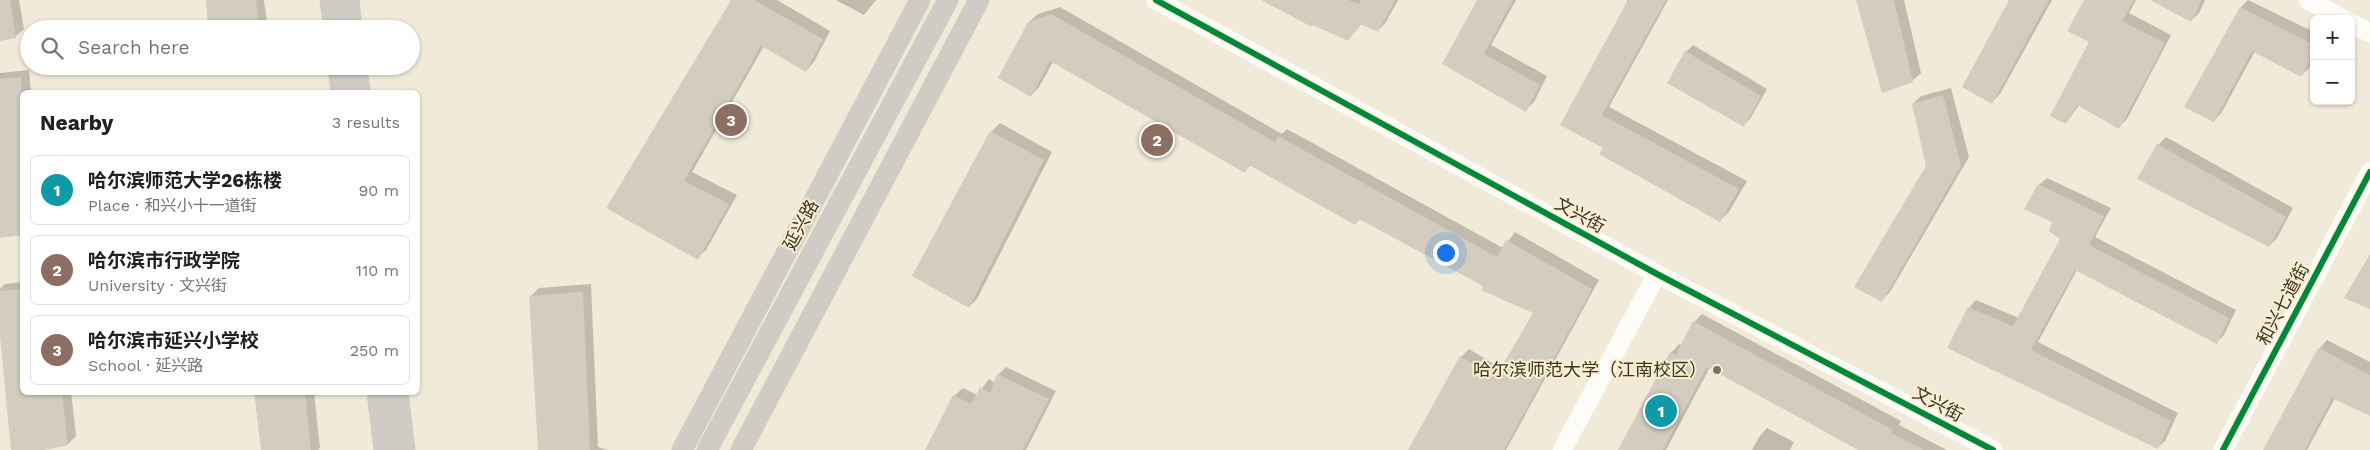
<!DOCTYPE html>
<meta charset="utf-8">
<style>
:root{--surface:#fff;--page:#f2f2f2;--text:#202124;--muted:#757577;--line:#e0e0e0;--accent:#b45309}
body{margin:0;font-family:"Work Sans","Noto Sans SC",sans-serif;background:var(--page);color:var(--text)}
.controls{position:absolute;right:15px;top:15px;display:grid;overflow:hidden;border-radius:8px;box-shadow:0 1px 4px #0004}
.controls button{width:45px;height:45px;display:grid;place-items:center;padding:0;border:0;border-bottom:1px solid var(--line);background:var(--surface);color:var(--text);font:25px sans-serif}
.you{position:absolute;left:1445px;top:252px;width:18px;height:18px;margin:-12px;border:4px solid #fff;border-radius:50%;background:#1a73e8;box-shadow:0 0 0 8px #1a73e833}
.badge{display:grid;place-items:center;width:32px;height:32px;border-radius:50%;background:var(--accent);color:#fff;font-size:16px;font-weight:700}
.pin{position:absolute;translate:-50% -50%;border:2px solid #fff;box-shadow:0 1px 5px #0006}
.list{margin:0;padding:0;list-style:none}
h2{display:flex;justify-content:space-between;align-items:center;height:65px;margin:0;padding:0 20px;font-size:21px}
h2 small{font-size:16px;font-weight:400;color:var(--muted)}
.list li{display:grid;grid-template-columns:32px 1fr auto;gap:15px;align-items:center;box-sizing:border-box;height:70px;margin:0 10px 10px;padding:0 10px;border:1px solid var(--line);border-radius:8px}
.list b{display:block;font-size:19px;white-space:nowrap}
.list p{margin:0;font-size:16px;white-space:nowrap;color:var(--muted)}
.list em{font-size:16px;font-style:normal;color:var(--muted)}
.icon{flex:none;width:28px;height:28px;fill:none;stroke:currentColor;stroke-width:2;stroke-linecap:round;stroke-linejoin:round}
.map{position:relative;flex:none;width:2370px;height:450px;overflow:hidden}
.search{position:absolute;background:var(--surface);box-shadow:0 1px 4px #0004;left:20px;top:20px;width:400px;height:55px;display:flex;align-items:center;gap:12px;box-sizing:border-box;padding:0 18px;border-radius:28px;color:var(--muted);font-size:19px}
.panel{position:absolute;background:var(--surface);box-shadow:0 1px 4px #0004;left:20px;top:90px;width:400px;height:305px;border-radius:8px}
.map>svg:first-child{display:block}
.shadow{fill:#0003}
.building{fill:#d3cdc0}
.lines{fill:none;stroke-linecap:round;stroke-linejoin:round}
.tertiary{stroke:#fdfcf9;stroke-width:19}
.secondary{stroke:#cfccc5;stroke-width:21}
.cycleway-casing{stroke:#fbeecf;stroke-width:9}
.cycleway{stroke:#00873e;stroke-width:6}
.poi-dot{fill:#797466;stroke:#fbeecf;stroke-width:2}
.labels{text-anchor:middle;stroke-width:4;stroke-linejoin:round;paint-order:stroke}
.street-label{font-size:18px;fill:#393428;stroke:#fbeecf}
.poi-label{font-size:18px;fill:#393428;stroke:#fbeecf;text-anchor:end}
</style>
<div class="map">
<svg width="2370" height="450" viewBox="0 0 2370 450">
<rect width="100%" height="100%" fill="#f1ead9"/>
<path class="shadow" d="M0,0H19L24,29L15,37L0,40Z
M207,0H264L268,29H210Z
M732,0H777L830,31L814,62L806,71L764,46L692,172L737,195L706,250L697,258L608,207Z
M836,0H876L864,15Z
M1264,0H1398L1386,22L1378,31L1362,23L1348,40Z
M1479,0H1516L1491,45L1547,76L1534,102L1526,110L1444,64Z
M1627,0H1668L1609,107L1747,181L1729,212L1720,220L1604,147L1561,124L1628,4Z
M1858,0H1904L1921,73L1912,81Z
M2010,0H2052L2000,94L1992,102Z
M2086,0H2136L2129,13L2171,35L2127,119L2119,127L2080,104L2066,123L2091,42Z
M2152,0H2205L2199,13L2191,21Z
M2248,0L2314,32V59L2309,68L2301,76L2255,51L2222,112L2214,121L2186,107L2241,7Z
M1060,7L1282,134L1287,129L1503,248L1515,232L1599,280L1506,450H1409L1461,357L1469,349L1502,369L1535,313L1360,219L1355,224L1251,165L1244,171L1053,62L1039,87L1031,96L1029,22L1038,14Z
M1693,45L1767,89L1750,119L1744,125L1686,52Z
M29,70L31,92H22V234L0,236V73Z
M1951,88L1969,157L1890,292L1882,300L1927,166L1913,104L1921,96Z
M1000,123L1052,152L977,299L969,307L913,276L991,132Z
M2166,137L2293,208L2277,238L2269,246L2158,145Z
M2047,178L2111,208L2095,237L2236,310L2224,335L2217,342L2077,270L2038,342L2178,413L2165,441L2157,448L1969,308L1976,300L2019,318L2062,238L2039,185Z
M22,282V392H71L76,436L68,444L38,450H13L0,324V289L5,284Z
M591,284L598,447L608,450H539L531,296L539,288Z
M1702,314L1901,421L1899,425L1947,450H1860L1710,367L1666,450H1619L1671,353L1679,344L1682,346L1694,322Z
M2327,340L2370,362V414L2335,398L2307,450H2264L2319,349Z
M1006,367L1056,391L1026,450H926L954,396L963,388L977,395L989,379L995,383L998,375Z
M255,392H314L320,448L318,450H262Z
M1767,428L1794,442L1790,450H1752L1759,437Z"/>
<path class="building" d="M0,0H10L16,38L0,41Z
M206,0H256L259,29H208Z
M731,0H754L823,39L806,72L761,46L684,181L729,204L698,260L606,208Z
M1261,0H1348L1359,4L1361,0H1395L1378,32L1360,24L1348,41L1313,25L1312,27Z
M1477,0H1513L1484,54L1540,85L1526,112L1442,64Z
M1628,0H1666L1602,115L1739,189L1720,222L1599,154L1603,148L1560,125Z
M1856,0H1894L1913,82L1882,93Z
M2009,0H2049L1992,104L1962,87Z
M2084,0H2134L2122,21L2165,43L2119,129L2077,105L2066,124L2050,116L2089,42L2067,31Z
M2150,0H2202L2191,22Z
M2240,7L2314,45V53L2301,77L2252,51L2214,122L2184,107Z
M1051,14L1275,142L1278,136L1497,257L1506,240L1592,289L1504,450H1408L1460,356L1495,378L1533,313L1481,290L1483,286L1359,219L1355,225L1249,165L1245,173L1050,61L1031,97L998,78L1028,22Z
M1685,51L1761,96L1744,127L1667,83Z
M21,77L22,235L0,238V79Z
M1943,95L1961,166L1882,302L1854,287L1926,166L1912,104Z
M990,131L1044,160L969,308L912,276Z
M2157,144L2286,217L2269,247L2137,179Z
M2038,184L2104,216L2089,245L2229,318L2217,344L2075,270L2031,350L2171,421L2158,449L1947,348L1968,307L2013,326L2060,239L2049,231L2052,222L2024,209Z
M2370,254V309L2344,298Z
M22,289V392H62L68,445L44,450H11L0,336V291Z
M583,292L590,450H538L529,296Z
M1693,321L1893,430L1891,433L1924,450H1858L1707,367L1663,450H1618L1670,352L1676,355Z
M2318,348L2370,375V416L2332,398L2305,450H2263Z
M997,374L1049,399L1023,450H925L953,395L971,404L980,387L990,393Z
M254,392H305L311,450H261Z"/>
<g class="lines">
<path class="tertiary" d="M1156,0L1657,274L1993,450
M2308,0L2343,19
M2351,23L2370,33
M1562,450L1657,274
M2223,450L2370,172"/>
<path class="secondary" d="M330,0L334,29
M349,0L352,29
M338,66L341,92
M357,66L360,92
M377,392L384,450
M398,392L405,450
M682,450L920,0
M707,450L948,0
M741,450L979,0"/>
<defs>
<path id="cycleway" d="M1156,0L1657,274L1993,450
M2223,450L2370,172"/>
</defs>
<use href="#cycleway" class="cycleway-casing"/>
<use href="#cycleway" class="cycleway"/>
</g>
<circle class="poi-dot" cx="1717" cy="370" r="5"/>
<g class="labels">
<g class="street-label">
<text transform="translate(1580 215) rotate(29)" y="6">文兴街</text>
<text transform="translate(801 225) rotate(-62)" y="6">延兴路</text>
<text transform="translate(2283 304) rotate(-62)" y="6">和兴七道街</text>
<text transform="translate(1938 404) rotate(28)" y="6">文兴街</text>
</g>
<g class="poi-label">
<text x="1707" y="376">哈尔滨师范大学（江南校区）</text>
</g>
</g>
</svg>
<div class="controls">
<button>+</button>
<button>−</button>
</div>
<div class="you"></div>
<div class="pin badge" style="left:1661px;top:411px;background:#0f9aa8">1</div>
<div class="pin badge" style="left:1157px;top:140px;background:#8d6e63">2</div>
<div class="pin badge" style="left:731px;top:120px;background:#8d6e63">3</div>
<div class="search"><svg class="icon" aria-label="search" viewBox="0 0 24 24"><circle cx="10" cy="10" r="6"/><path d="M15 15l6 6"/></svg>Search here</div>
<section class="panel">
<h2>Nearby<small>3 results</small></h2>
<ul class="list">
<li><span class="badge" style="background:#0f9aa8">1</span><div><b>哈尔滨师范大学26栋楼</b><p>Place · 和兴小十一道街</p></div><em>90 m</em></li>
<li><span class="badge" style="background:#8d6e63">2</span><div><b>哈尔滨市行政学院</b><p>University · 文兴街</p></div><em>110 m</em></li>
<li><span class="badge" style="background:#8d6e63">3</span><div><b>哈尔滨市延兴小学校</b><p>School · 延兴路</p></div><em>250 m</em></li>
</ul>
</section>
</div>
